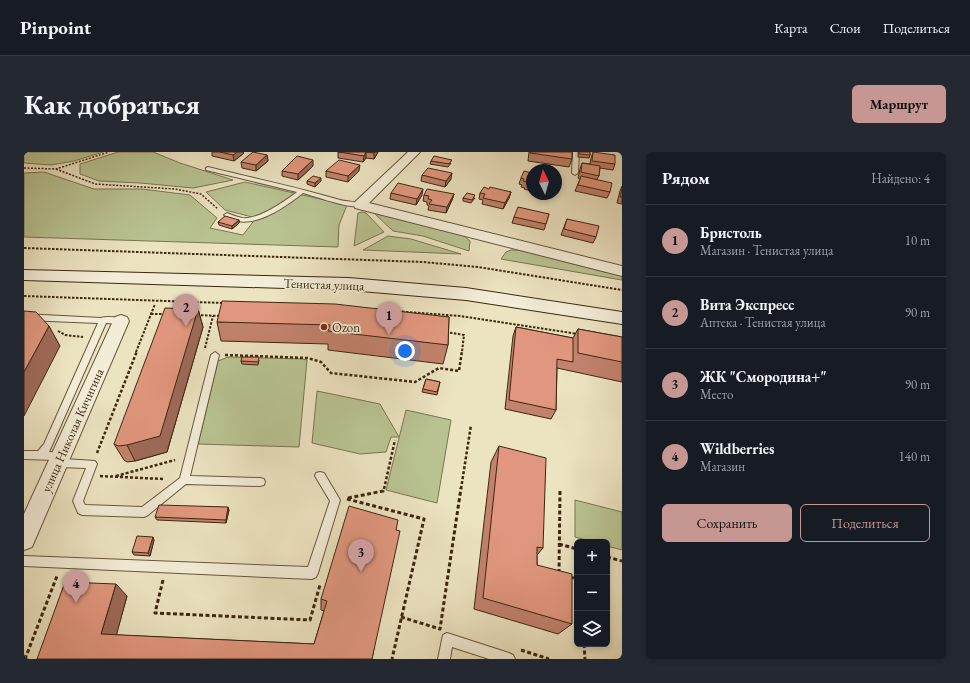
<!DOCTYPE html>
<html lang="ru">
<meta charset="utf-8">
<style>
:root{--surface:#171b24;--page:#242831;--text:#f1f3f6;--muted:#9ea1a6;--line:#363941;--accent:#c59692}
body{margin:0;font-family:"EB Garamond",serif;background:var(--page);color:var(--text)}
.controls{position:absolute;right:12px;bottom:12px;display:grid;overflow:hidden;border-radius:6px;box-shadow:0 2px 6px #0003}
.controls button{width:36px;height:36px;display:grid;place-items:center;padding:0;border:0;border-bottom:1px solid var(--line);background:var(--surface);color:var(--text);font:20px sans-serif}
.compass{position:absolute;left:502px;top:12px;width:36px;height:36px;border-radius:50%;background:var(--surface);box-shadow:0 2px 6px #0003;rotate:355deg}
.you{position:absolute;left:381px;top:199px;width:14px;height:14px;margin:-10px;border:3px solid #fff;border-radius:50%;background:#1a73e8;box-shadow:0 0 0 6px #1a73e833}
.badge{display:grid;place-items:center;width:26px;height:26px;border-radius:50%;background:var(--accent);color:#111;font-size:13px;font-weight:700}
.pin{position:absolute;translate:-50% -33px;filter:drop-shadow(0 1px 2px #0008)}
.pin::after{content:'';position:absolute;top:21px;width:14px;height:12px;background:inherit;clip-path:polygon(0 0,100% 0,50% 100%)}
.list{margin:0;padding:0;list-style:none}
h2{display:flex;justify-content:space-between;align-items:center;height:52px;margin:0;padding:0 16px;font-size:17px}
h2 small{font-size:13px;font-weight:400;color:var(--muted)}
.list li{display:grid;grid-template-columns:26px 1fr auto;gap:12px;align-items:center;box-sizing:border-box;height:72px;padding:0 16px;border-top:1px solid var(--line)}
.list b{display:block;font-size:15px;white-space:nowrap}
.list p{margin:0;font-size:13px;white-space:nowrap;color:var(--muted)}
.list em{font-size:13px;font-style:normal;color:var(--muted)}
.actions{display:flex;gap:8px;padding:12px 16px}
.actions a{flex:1;padding:9px 0;border:1px solid var(--accent);border-radius:6px;text-align:center;font-size:14px;color:var(--accent)}
.actions .main{background:var(--accent);color:#111}
.icon{flex:none;width:22px;height:22px;fill:none;stroke:currentColor;stroke-width:2;stroke-linecap:round;stroke-linejoin:round}
.map{position:relative;flex:none;width:598px;height:507px;overflow:hidden;border-radius:6px}
header{display:flex;align-items:center;gap:24px;box-sizing:border-box;height:56px;padding:0 20px;background:var(--surface);border-bottom:1px solid var(--line)}
header strong{font-size:19px}
nav{display:flex;gap:22px;margin-inline-start:auto;font-size:14px}
.intro{display:flex;align-items:center;justify-content:space-between;box-sizing:border-box;height:96px;padding:0 24px}
h1{margin:0;font-size:28px}
.button{padding:10px 18px;border-radius:6px;background:var(--accent);color:#111;font-size:14px;font-weight:700}
main{display:flex;gap:24px;padding:0 24px}
aside{flex:1;background:var(--surface);border-radius:6px;box-shadow:0 2px 6px #0003}
.map>svg:first-child{display:block}
.green{fill:#b9c392;stroke:#7a7550}
.lines{fill:none;stroke-linecap:round;stroke-linejoin:round}
.lane-casing{stroke:#68563c;stroke-width:2}
.street-casing{stroke:#68563c;stroke-width:2}
.secondary-casing{stroke:#3c270f;stroke-width:2}
.path-far3{stroke:#3c270f;stroke-width:1.5;stroke-dasharray:2 1.5;stroke-linecap:butt}
.path-far2{stroke:#3c270f;stroke-width:2;stroke-dasharray:2.5 1.5;stroke-linecap:butt}
.path-far1{stroke:#3c270f;stroke-width:2.5;stroke-dasharray:3 2;stroke-linecap:butt}
.path{stroke:#3c270f;stroke-width:3;stroke-dasharray:4 2.5;stroke-linecap:butt}
.lane{fill:#f3edd7;fill-rule:evenodd}
.street{fill:#f3edd7;fill-rule:evenodd}
.secondary{fill:#f3edd7;fill-rule:evenodd}
.wall{fill:#c2826d;stroke:#3c270f}
.shaded-wall{fill:#9e6a59;stroke:#3c270f}
.building{fill:#e1977f;stroke:#3c270f}
.poi-dot{fill:#8f2418;stroke:#f3edd7;stroke-width:1.5}
.labels{text-anchor:middle;stroke-width:3.5;stroke-linejoin:round;paint-order:stroke}
.street-label{font-size:13px;fill:#3c270f;stroke:#f3edd7}
.poi-label{font-size:13px;fill:#3c270f;stroke:#f3edd7;text-anchor:start}
</style>
<header>
<strong>Pinpoint</strong>
<nav><a>Карта</a><a>Слои</a><a>Поделиться</a></nav>
</header>
<div class="intro"><h1>Как добраться</h1><a class="button">Маршрут</a></div>
<main>
<div class="map">
<svg width="598" height="507" viewBox="0 0 598 507">
<rect width="100%" height="100%" fill="#ece3c1"/>
<filter id="stains"><feTurbulence type="fractalNoise" baseFrequency=".005" numOctaves="4"/><feColorMatrix values="0 0 0 0 .2 0 0 0 0 .09 0 0 0 0 .02 0 0 0 .5 -.17"/></filter>
<radialGradient id="worn" r=".72"><stop offset=".6" stop-color="#630" stop-opacity="0"/><stop offset="1" stop-color="#630" stop-opacity=".3"/></radialGradient>
<path class="green" d="M0,0H79L50,9L27,13L0,11Z
M94,0H129L156,11L209,28L169,36L116,31L75,29L56,22V12Z
M20,20L70,37H118L166,43L193,66L186,76L219,83L232,66L201,58L182,40L221,30L323,53L315,73L314,95L0,85V21Z
M338,60L342,61L360,80L330,94L334,61Z
M350,61L439,83L446,89L445,99L399,84L369,79Z
M364,84L387,87L437,102L339,98Z
M487,98H495L598,124V128L477,107L482,100Z
M204,205L278,207L283,208L275,295L174,292L194,209Z
M293,239L356,252L375,285H367L362,300L336,302L288,291Z
M382,258L427,268L413,351L362,338Z
M551,348L598,360V398L583,394V390H569L551,385Z"/>
<g class="lines">
<defs>
<path id="lane" d="M549,0H555L554,21L551,23L548,21Z
M184,15C228,26 272,35 316,48C323,50 334,49 339,53C330,59 291,44 279,41C260,56 224,82 200,63L203,61C208,63 213,65 218,66C235,68 261,49 273,40L182,18V16Z
M0,162L77,166C82,164 97,165 101,169L97,172L82,171L25,300L40,301L42,304L40,307L71,309L73,312L59,349L61,353L118,355L156,326L187,203L191,200L195,203L166,324L236,326L240,327L241,330L240,333L236,334L162,332L124,363L120,365L58,363L54,361L49,349L62,316L34,315L31,314L29,311L31,308L0,307V299H14L20,292L74,171L0,168Z
M296,320L300,321L316,348L294,421L292,425L288,427L0,414V404L284,415L306,349L291,324L292,321Z
M423,481L485,501L489,503L491,507H465L428,495L426,507H414L419,483Z"/>
<path id="street" d="M384,0H396L345,51L598,114V124L331,56L330,53L331,50Z
M97,163L103,165L105,169L8,395L0,398V362L89,169L91,165Z"/>
<path id="secondary" d="M0,118L325,126L442,136L598,160V172L442,148L325,138L0,128Z"/>
</defs>
<use href="#lane" class="lane-casing"/>
<use href="#street" class="street-casing"/>
<use href="#secondary" class="secondary-casing"/>
<path class="path-far3" d="M0,16L32,17L85,0
M32,17L71,32L151,37L177,42L194,57"/>
<path class="path-far2" d="M0,96L399,110L454,115L598,138
M0,144L199,151
M370,159L436,164L554,182
M127,162H140
M173,163L196,164
M34,179L41,183L59,185
M422,180L440,183L438,200
M181,196L189,164
M112,200L131,152"/>
<path class="path-far1" d="M201,203L284,206L297,210L307,221L391,230L415,216L435,219L438,199
M73,301L113,199
M76,324L139,327
M92,324L151,308
M360,337L371,288
M437,337L447,273"/>
<path class="path" d="M324,346L359,339L360,336
M323,347L400,367L368,507
M535,392L553,397
M583,405L598,409
M535,421L536,337
M546,425L553,427
M139,428L131,461L286,468L296,433
M377,465L416,477L437,336
M560,492L561,507
M497,498L525,507
M1,507L33,424"/>
<use href="#lane" class="lane"/>
<use href="#street" class="street"/>
<use href="#secondary" class="secondary"/>
</g>
<path class="wall" d="M188,0H219L220,1L210,9L188,4Z
M314,0H354L350,7L342,6L339,10L314,6Z
M505,0H548V7L545,15L504,9Z
M554,0H566V3L565,6L554,5Z
M569,0L591,12L589,18L576,16L575,24L573,27L586,40L583,46L551,39L556,27L554,26L556,17L558,11L566,12L567,6Z
M243,3L244,9L232,19L218,16L217,10Z
M407,9L427,11L424,15L406,12Z
M289,14L274,28L258,24V19Z
M302,19H335L324,30L302,25Z
M508,21V39L500,37L501,36L497,35L498,33L495,32L497,26Z
M398,23L427,27L421,35L397,29Z
M283,29H297L291,35L283,32Z
M598,34V52L593,51L596,39Z
M465,37L487,40L485,46L479,57L458,52L459,48L455,47L456,41Z
M367,41L398,43L392,53L366,47Z
M430,42L428,48L422,61L404,58L405,54L403,53V50L399,49L400,43Z
M439,46H451L447,51L439,49Z
M525,62L520,78L488,71L490,65Z
M543,67L572,85L569,91L537,83Z
M215,68V71L208,77L195,73L194,70Z
M174,157L179,175L143,300L111,309L103,310L100,308L90,292Z
M425,165L424,193L419,212L304,198V192L197,189L193,170Z
M492,175L549,186L554,177L598,185V230L533,216L532,258L527,267L481,257L489,184Z
M235,208L234,213L218,212L217,209Z
M402,227L416,230L413,243L398,240Z
M475,294L519,396L513,403V413L548,472L534,482L450,457L467,310Z
M205,358L202,371L133,368L131,365Z
M372,378L348,507H13L103,444L92,483L290,492L300,459L297,458V447Z
M130,388L126,404L110,403L108,400Z"/>
<path class="shaded-wall" d="M213,0H219L220,1L210,9L209,3Z
M342,0V6L339,10L340,4Z
M351,0H354L350,7V1Z
M243,3L244,9L232,19V13Z
M289,8V14L274,28V22Z
M336,13L335,19L324,30V24Z
M428,21L427,27L421,35L422,29Z
M297,26V29L291,35V31Z
M399,37L398,43L392,53L393,47Z
M487,40L485,46L479,57L481,51Z
M430,42L428,48L422,61L423,55Z
M215,68V71L208,77V74Z
M174,157L179,175L143,300L111,309L103,293Z
M25,174L36,194L0,264V220Z
M204,355L205,358L202,371V368Z
M129,385L130,388L126,404L124,401Z
M92,432L103,444L90,492L77,482Z"/>
<path class="building" d="M196,0H213L209,3Z
M229,0L243,3L232,13L217,10Z
M315,0H351L350,1L342,0L340,4Z
M507,0H548V7L506,1Z
M555,0H566V3L555,2Z
M569,0L591,3V12L568,9Z
M273,4L289,8L274,22L258,19Z
M410,4L428,8L425,12L407,9Z
M315,8L336,13L324,24L302,19Z
M558,11L576,14L575,24L557,20Z
M404,16L428,21L422,29L398,23Z
M500,19L508,21V33L502,31L503,30L499,29L500,27L497,26Z
M289,24L297,26L291,31L283,29Z
M557,24L588,31L586,40L554,33Z
M374,31L399,37L393,47L367,41Z
M460,35L465,37L466,35L487,40L481,51L459,46L461,42L456,41Z
M598,36V45H596Z
M403,37L430,42L423,55L405,52L408,48L404,47L405,44L400,43Z
M443,41L451,43L448,48L439,46Z
M494,55L525,62L522,72L490,65Z
M201,64L215,68L208,74L194,70Z
M543,67L575,74L572,85L540,77Z
M198,149L311,152L425,165L424,193L304,179L306,173L193,170Z
M141,156L174,157L136,284L103,293L94,294L90,292Z
M0,159L12,160L25,174L0,220Z
M492,175L549,186V210L533,207L532,258L485,248Z
M554,177L598,185V210L554,201Z
M218,205H235L234,210L217,209Z
M402,227L416,230L413,240L399,237Z
M475,294L522,306L519,396L513,395V413L548,422V472L459,446Z
M135,353L204,355L202,368L131,365Z
M325,354L374,368L372,378L376,379L348,507H13L41,430L92,432L77,482L290,492L303,449L297,447Z
M113,384L129,385L124,401L108,400Z"/>
<circle class="poi-dot" cx="300" cy="175" r="4"/>
<g class="labels">
<g class="street-label">
<text transform="translate(300 132) rotate(2)" y="5">Тенистая улица</text>
<text transform="translate(48 278) rotate(-66)" y="5">улица Николая Кичигина</text>
</g>
<g class="poi-label">
<text x="308" y="180">Ozon</text>
</g>
</g>
<rect width="100%" height="100%" filter="url(#stains)"/>
<rect width="100%" height="100%" fill="url(#worn)"/>
</svg>
<div class="controls">
<button>+</button>
<button>−</button>
<button><svg class="icon" aria-label="layers" viewBox="0 0 24 24"><path d="M12 4l9 5-9 5-9-5zM3 14l9 5 9-5"/></svg></button>
</div>
<svg class="compass" viewBox="-18 -18 36 36"><path d="M0-13l5 13h-10z" fill="#e53935"/><path d="M0 13l5-13h-10z" fill="#9ea1a6"/></svg>
<div class="you"></div>
<div class="pin badge" style="left:365px;top:183px">1</div>
<div class="pin badge" style="left:162px;top:175px">2</div>
<div class="pin badge" style="left:337px;top:420px">3</div>
<div class="pin badge" style="left:52px;top:451px">4</div>
</div>
<aside>
<h2>Рядом<small>Найдено: 4</small></h2>
<ul class="list">
<li><span class="badge">1</span><div><b>Бристоль</b><p>Магазин · Тенистая улица</p></div><em>10 m</em></li>
<li><span class="badge">2</span><div><b>Вита Экспресс</b><p>Аптека · Тенистая улица</p></div><em>90 m</em></li>
<li><span class="badge">3</span><div><b>ЖК &quot;Смородина+&quot;</b><p>Место</p></div><em>90 m</em></li>
<li><span class="badge">4</span><div><b>Wildberries</b><p>Магазин</p></div><em>140 m</em></li>
</ul>
<div class="actions"><a class="main">Сохранить</a><a>Поделиться</a></div>
</aside>
</main>
